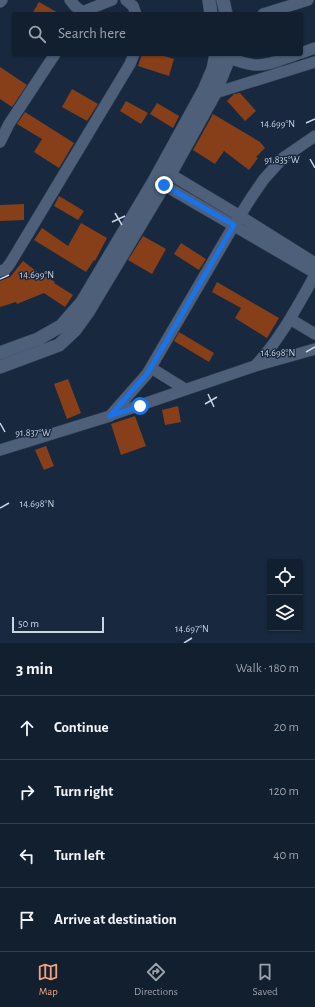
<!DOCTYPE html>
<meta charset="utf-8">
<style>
:root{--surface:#121f2f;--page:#1b2737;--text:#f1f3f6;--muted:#9ca2aa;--line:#313d4b;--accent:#f1a27b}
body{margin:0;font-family:"Alegreya Sans",sans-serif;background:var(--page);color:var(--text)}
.controls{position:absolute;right:12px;bottom:12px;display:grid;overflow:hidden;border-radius:4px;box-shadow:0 1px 3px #0004}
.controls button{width:36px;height:36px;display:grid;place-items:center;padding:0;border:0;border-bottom:1px solid var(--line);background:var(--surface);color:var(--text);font:20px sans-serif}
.scale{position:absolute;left:12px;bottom:10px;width:92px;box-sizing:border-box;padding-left:4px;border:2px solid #cad5e4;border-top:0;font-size:11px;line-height:14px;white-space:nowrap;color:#cad5e4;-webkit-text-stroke:3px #18293f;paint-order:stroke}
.stop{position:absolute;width:12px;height:12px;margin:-9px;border:3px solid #1a73e8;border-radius:50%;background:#fff}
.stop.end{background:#1a73e8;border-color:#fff;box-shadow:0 1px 4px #0008}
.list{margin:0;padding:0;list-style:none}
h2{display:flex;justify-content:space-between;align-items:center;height:52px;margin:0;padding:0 16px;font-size:17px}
h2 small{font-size:13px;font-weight:400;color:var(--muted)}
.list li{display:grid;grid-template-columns:26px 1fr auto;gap:12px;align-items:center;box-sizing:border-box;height:64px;padding:0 16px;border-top:1px solid var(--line)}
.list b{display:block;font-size:15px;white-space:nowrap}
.list em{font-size:13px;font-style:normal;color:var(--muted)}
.icon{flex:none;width:22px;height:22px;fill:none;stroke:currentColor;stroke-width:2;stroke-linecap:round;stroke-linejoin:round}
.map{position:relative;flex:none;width:315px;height:643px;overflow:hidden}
.search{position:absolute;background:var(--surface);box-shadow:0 1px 3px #0004;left:12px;right:12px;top:12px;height:44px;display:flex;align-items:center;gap:10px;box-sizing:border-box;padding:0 14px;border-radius:4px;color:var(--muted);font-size:15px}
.sheet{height:308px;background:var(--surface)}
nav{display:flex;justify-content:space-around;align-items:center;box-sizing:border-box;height:56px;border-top:1px solid var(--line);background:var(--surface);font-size:11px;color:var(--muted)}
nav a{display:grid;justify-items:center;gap:2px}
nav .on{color:var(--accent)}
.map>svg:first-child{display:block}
.building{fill:#863f19}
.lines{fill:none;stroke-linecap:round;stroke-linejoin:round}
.minor-casing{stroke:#374457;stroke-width:12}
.tertiary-casing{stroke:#374457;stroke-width:14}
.minor{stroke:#4d5f79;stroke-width:11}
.tertiary{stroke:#4d5f79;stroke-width:13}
.route{stroke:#1a73e8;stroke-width:5}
.ticks{fill:none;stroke:#cad5e4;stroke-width:1.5}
.ticks-label{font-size:10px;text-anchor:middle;fill:#cad5e4;stroke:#18293f;stroke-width:3;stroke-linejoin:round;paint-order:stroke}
</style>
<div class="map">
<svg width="315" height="643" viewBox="0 0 315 643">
<rect width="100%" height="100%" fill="#18293f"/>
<path class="building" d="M39,2L60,14H32Z
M142,54H158L174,59L169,76L138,66Z
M0,67L27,85L12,107L0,99Z
M72,89L98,104L87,121L62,107Z
M240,93L256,111L245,121L227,101L234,94Z
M126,101L148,113L141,124L120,111Z
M157,103L179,116L173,128L150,114Z
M25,112L74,143L59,168L34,152L42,139L17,124Z
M213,114L260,142L265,148L256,157L258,158L249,170L224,151L215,164L193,150Z
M59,196L84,211L78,220L54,206Z
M24,204V220L0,221V205Z
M81,223L107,238L95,261L94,260L86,272L34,240L42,228L68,246Z
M143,236L166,249L152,274L128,260Z
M181,243L206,259L199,270L174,254Z
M23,261L36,271L55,282L54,283L73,295L65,307L44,293L17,304L16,302L0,307V281L10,277Z
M217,282L279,318L267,338L235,318L241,308L212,292Z
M179,332L214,353L209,362L174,341Z
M68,379L81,413L67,419L54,384Z
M178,406L181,422L165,425L162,410Z
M135,416L146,446L121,455L111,424Z
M46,446L54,466L44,470L35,450Z"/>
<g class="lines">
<defs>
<path id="minor" d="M70,0L75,6L82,12
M126,0L133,6L136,14
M0,2L2,0
M81,14L82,12L112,0
M263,14L308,0
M301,53L315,48
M221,57C233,58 243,64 255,65C269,66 285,58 298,54
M209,91L215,93L315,62
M0,142L9,124L55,54
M163,172L170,174L240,216L315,263
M156,182L164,185L315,273
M0,271L6,269L11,262L130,64L134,54
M290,319L315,334
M255,366L315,349
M151,368L185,389
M111,415L255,366C280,340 297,307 315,275
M0,450L110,416L147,374L234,225L251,198L264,179L283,158L315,136"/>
<path id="tertiary" d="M209,0L211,14
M223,0L226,14
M0,353L38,339L61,326L82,302L154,181L204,90L213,69L216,54
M0,367L59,345L75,330L88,312L164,185L215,93L229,58V54"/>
</defs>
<use href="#minor" class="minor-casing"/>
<use href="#tertiary" class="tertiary-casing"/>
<use href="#minor" class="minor"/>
<use href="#tertiary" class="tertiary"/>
</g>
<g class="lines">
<path class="route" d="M140,406L110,416L147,374L234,225L164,185"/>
</g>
<path class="ticks" d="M306,123L315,119M310,159L315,168M115,213L122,225M112,222L125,216M0,279L9,275M306,352L315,347M208,394L214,407M205,404L217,397M0,423L5,432M0,508L9,503M184,643L192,638"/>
<g class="ticks-label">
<text x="278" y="127">14.699°N</text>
<text x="282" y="163">91.835°W</text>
<text x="37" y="278">14.699°N</text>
<text x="278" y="356">14.698°N</text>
<text x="33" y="436">91.837°W</text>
<text x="37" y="507">14.698°N</text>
<text x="192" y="632">14.697°N</text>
</g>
</svg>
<div class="controls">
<button><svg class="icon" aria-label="locate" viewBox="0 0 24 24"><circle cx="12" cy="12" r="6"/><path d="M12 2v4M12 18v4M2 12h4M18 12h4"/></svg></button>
<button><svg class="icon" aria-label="layers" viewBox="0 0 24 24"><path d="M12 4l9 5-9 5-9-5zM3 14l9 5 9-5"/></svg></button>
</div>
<div class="scale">50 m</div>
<div class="stop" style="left:140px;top:406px"></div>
<div class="stop end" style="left:164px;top:185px"></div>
<div class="search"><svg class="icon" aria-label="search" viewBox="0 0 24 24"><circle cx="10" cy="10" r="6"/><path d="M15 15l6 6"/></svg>Search here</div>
</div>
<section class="sheet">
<h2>3 min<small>Walk · 180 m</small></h2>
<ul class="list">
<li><svg class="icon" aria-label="ahead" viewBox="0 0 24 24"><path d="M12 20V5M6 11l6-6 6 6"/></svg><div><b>Continue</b></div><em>20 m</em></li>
<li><svg class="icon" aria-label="right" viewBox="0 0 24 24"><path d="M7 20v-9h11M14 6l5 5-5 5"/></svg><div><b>Turn right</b></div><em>120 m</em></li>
<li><svg class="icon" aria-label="left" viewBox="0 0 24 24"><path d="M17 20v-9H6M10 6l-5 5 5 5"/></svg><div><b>Turn left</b></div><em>40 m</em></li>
<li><svg class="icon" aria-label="arrive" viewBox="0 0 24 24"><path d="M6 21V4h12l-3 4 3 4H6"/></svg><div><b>Arrive at destination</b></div></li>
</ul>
</section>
<nav>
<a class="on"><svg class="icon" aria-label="map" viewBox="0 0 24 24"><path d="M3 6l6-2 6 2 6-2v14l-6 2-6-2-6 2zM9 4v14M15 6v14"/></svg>Map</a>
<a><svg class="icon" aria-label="directions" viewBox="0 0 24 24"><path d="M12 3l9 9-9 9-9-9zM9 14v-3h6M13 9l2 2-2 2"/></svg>Directions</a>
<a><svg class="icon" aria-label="saved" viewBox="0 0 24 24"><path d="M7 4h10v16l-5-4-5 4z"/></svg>Saved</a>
</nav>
